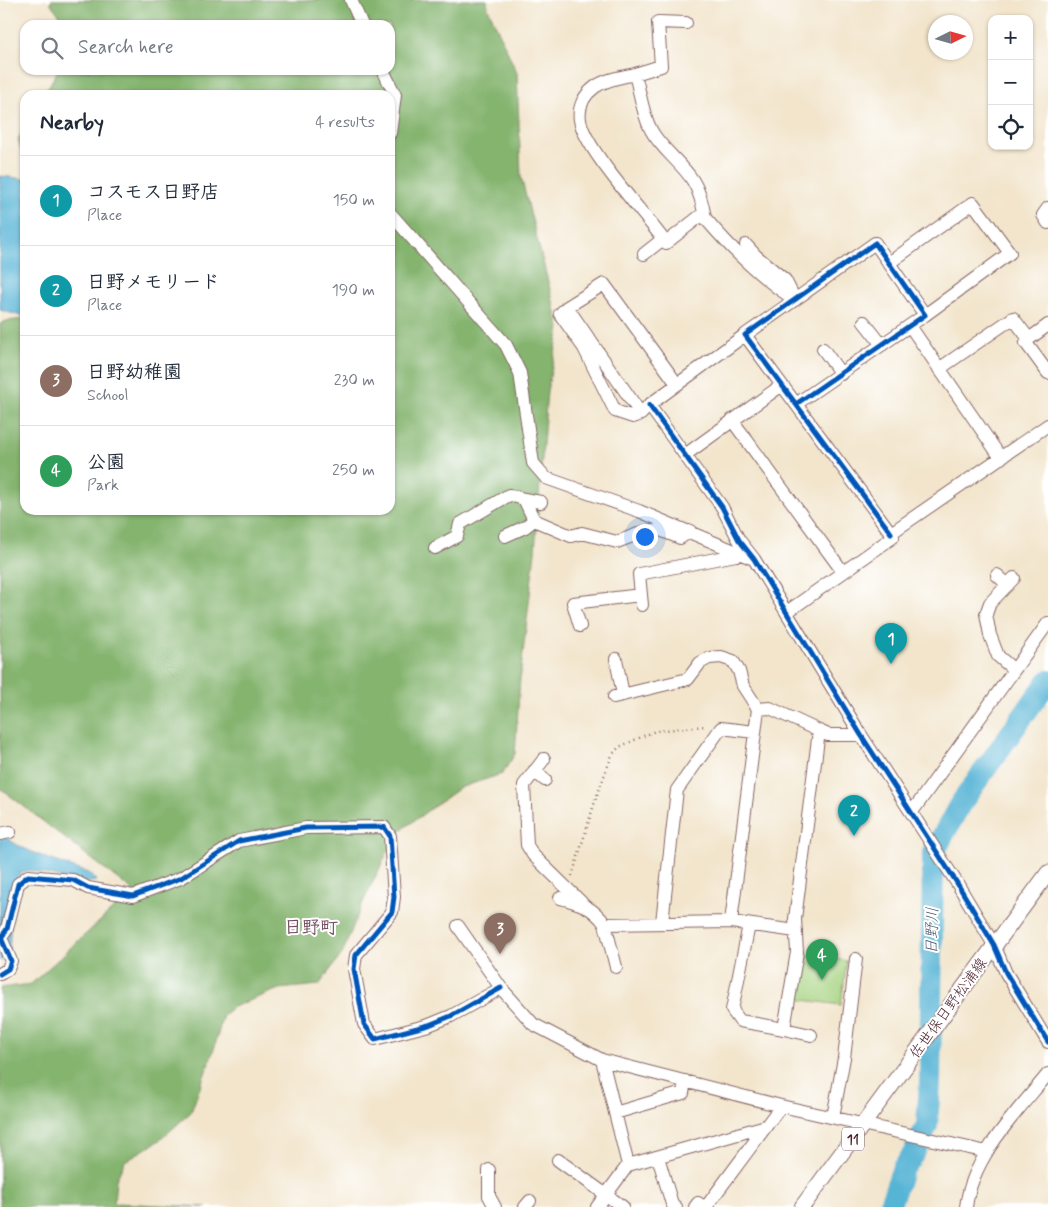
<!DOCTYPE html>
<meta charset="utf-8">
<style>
:root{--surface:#fff;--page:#f2f2f3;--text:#1f2937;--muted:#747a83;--line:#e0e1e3;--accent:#b5179e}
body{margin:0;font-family:Mynerve,"Klee One",sans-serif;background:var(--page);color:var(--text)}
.controls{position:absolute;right:15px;top:15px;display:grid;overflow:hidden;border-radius:10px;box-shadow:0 1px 4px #0004}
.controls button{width:45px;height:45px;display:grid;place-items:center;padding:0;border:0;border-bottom:1px solid var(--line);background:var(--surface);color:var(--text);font:25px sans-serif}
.compass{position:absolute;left:928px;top:15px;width:45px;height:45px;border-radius:50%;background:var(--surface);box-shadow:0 1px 4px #0004;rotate:85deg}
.you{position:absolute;left:644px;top:536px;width:18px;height:18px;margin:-12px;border:4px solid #fff;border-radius:50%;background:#1a73e8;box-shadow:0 0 0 8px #1a73e833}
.badge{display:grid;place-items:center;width:32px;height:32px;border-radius:50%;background:var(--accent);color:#fff;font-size:16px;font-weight:700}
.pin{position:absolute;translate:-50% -41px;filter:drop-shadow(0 1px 2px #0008)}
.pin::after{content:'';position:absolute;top:26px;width:18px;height:15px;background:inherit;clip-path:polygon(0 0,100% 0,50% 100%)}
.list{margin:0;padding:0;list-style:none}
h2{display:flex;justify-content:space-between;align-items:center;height:65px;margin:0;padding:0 20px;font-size:21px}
h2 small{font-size:16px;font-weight:400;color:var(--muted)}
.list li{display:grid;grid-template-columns:32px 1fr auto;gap:15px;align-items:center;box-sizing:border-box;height:90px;padding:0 20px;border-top:1px solid var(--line)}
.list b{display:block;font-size:19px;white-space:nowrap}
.list p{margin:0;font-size:16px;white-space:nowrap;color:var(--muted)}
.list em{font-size:16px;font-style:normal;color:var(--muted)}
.icon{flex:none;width:28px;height:28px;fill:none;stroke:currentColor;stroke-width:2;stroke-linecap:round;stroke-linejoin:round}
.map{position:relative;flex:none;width:1048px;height:1207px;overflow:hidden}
.search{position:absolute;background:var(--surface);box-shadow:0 1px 4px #0004;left:20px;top:20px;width:375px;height:55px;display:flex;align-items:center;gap:12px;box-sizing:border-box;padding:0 18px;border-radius:15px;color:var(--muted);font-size:19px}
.panel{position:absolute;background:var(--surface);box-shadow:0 1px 4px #0004;left:20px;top:90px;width:375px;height:425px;border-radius:15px}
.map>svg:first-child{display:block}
.green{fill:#a5d27f;stroke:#787855}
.forest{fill:#84b46e;stroke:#676a4c}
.water{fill:#57b4d5;stroke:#506a80}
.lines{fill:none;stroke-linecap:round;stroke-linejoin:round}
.river{stroke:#57b4d5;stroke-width:22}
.minor-casing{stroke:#856463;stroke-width:14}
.major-casing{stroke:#856463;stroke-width:17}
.path{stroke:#856463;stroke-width:2.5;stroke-dasharray:1 4;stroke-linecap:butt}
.minor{stroke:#fff;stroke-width:12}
.major{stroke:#fff;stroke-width:15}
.cycleway-casing{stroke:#fff;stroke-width:8}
.cycleway{stroke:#0057b8;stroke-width:5}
.labels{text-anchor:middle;stroke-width:4;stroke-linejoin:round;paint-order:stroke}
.shield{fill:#fff;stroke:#80626b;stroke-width:1}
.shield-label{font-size:14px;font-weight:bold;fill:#4a1f2b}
.street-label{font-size:15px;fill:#4a1f2b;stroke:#fff}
.water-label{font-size:16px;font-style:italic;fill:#4f5b6f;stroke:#fff}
.quarter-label{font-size:18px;font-weight:bold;fill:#744c60;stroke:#fff}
</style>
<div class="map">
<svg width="1048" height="1207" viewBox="0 0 1048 1207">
<rect width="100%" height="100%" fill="#fff"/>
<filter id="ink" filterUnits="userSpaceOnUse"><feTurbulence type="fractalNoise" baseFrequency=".02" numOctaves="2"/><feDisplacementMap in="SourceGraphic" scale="10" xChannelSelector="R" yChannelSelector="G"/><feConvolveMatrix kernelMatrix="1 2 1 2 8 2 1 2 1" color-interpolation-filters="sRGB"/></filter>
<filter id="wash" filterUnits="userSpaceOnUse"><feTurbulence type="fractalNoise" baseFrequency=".0096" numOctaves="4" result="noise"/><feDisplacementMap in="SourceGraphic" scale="20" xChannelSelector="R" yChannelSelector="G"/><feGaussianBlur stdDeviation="1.12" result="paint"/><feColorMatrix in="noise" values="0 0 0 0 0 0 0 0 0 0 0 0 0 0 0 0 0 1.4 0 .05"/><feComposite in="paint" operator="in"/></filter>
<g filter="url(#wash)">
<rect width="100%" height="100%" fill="#f2e5cc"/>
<path class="green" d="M802,954L847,961L841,1005L796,999Z"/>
<path class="forest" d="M51,0H487L488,8L517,73L521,177L560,328L547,391L535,552L520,678L515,754L502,774L459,788L397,833L363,902L342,954L319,985L279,989L233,1007L223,1015L214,1049L191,1112L160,1140L125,1161L116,1180L114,1203L208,1207H0V988L31,984L133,891L0,788V324L6,321L25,319V510H390V95H44L58,70H390V25H67L51,4Z
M25,128V164L18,139Z"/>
<path class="water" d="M0,176L25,179V317L0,310Z
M0,832C16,850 67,865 91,874L96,881L81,883L29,870L19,874L12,894L9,956L0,961Z"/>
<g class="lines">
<path class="river" d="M889,1207L903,1168L914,1153L927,1125L930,1083L933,854L959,806L1048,681"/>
</g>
</g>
<g filter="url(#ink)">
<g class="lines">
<defs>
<path id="minor" d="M351,0L362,25
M383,70L395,95L390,133
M635,74L661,66L658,22L686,23
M1048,208L1043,215L1048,223
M390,213L506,345L520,373L533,463L546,478L639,511L751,558
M704,213L666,243C646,215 585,150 580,120C578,107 584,95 595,87C606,79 622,77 635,74C640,92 642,113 651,130C661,149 682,163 693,181C700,192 703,206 705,218C732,250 760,277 795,300
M746,245L756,256L785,280L795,300
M644,254L663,239
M889,263L973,203L1010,253L925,315
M567,307L560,314L584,348L615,411L633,417L641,414
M864,322L882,345
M910,326L1001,458
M1029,339L1026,343L1048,373
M823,349L841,374
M939,369L1013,318L1029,339L1048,325
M677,384L604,284L567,307L641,414L649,405L745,335
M796,404L925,315L875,243L745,335L891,533
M649,405L722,507L739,540L754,559L861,735L957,883L994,945L1006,973L1048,1042
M732,420L843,572
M685,455L782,385
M524,499L541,502
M505,536L525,527L534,520L571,536L582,533L617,542L643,532L660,530L680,538L690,531
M435,548L457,536L460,524L509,495L524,499L534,520
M997,575L1008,585
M641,595L639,574L741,554
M787,612L893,537L891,533L1048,425
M580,626L573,603L641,595L642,605
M616,659L623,695
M1014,670L998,656L990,635L986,614L990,603L1014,578
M614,697L688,679L700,663L709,658L721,657L733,661L739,671L743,686L758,709L770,708L819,731
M758,709L731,922L796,931
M544,759L524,785L527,845L533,855L582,903
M534,771L545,780
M912,812L1048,623
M0,834L10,832
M560,898C580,903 593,907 605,924
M662,922L677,790L721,728L755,732
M749,925L732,1010L740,1021L784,1029
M458,926L501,988L533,1024L602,1060L781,1106L987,1152
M616,967L605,924L731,922
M0,974L8,969L11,961L1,938L7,929L18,884L28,876L73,880L88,888L133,896L181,878L239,841L306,828L384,827L390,836L394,897L392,912L356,955L354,969L364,1024L375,1039L429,1025L451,1016L501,988
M811,1035L784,1029L797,952L795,919L819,731L828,735H861
M615,1113L683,1093L685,1081
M833,1117L844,1058L856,959
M658,1157L672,1204L676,1207
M558,1160L623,1207
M628,1165L766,1126
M489,1170V1196L495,1207
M525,1207L530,1201
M597,1207L628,1165L602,1060
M695,1207L698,1203L704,1207
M706,1207L781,1106
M966,1207C972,1156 1017,1112 1048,1074"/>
<path id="major" d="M802,1207L1048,873"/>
</defs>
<use href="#minor" class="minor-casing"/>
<use href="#major" class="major-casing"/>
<path class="path" d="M572,876L596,798L612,755L619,747L655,731L706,726"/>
<use href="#minor" class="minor"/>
<use href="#major" class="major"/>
<defs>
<path id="cycleway" d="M796,404L925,315L875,243L745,335L891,533
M649,405L722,507L739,540L754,559L861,735L957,883L994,945L1006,973L1048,1042
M0,974L8,969L11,961L1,938L7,929L18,884L28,876L73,880L88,888L133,896L181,878L239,841L306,828L384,827L390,836L394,897L392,912L356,955L354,969L364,1024L375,1039L429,1025L451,1016L501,988"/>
</defs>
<use href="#cycleway" class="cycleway-casing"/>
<use href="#cycleway" class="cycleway"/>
</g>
</g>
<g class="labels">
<rect class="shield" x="842" y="1127.5" width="22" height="23" rx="4"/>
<g class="shield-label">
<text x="853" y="1144">11</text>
</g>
<g class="street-label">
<text transform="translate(948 1008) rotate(-54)" y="5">佐世保日野松浦線</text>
</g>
<g class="water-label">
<text transform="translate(931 931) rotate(-89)" y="6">日野川</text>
</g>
<g class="quarter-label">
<text x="311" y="933">日野町</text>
</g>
</g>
</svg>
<div class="controls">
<button>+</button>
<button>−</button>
<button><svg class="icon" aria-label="locate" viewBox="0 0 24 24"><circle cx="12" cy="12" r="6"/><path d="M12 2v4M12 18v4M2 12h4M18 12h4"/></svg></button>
</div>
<svg class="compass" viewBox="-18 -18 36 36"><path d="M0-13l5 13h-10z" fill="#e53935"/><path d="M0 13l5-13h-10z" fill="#747a83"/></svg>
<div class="you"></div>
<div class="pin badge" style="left:891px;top:664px;background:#0f9aa8">1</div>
<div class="pin badge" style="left:854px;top:836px;background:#0f9aa8">2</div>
<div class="pin badge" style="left:500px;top:954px;background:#8d6e63">3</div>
<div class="pin badge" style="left:822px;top:980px;background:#2e9e5b">4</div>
<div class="search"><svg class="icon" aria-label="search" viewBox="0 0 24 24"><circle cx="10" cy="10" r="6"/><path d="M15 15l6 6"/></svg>Search here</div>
<section class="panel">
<h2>Nearby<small>4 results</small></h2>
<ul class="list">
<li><span class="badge" style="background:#0f9aa8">1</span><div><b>コスモス日野店</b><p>Place</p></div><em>150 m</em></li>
<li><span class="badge" style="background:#0f9aa8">2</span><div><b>日野メモリード</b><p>Place</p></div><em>190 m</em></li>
<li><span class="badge" style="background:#8d6e63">3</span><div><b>日野幼稚園</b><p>School</p></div><em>230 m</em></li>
<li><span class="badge" style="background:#2e9e5b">4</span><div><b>公園</b><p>Park</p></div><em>250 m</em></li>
</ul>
</section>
</div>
